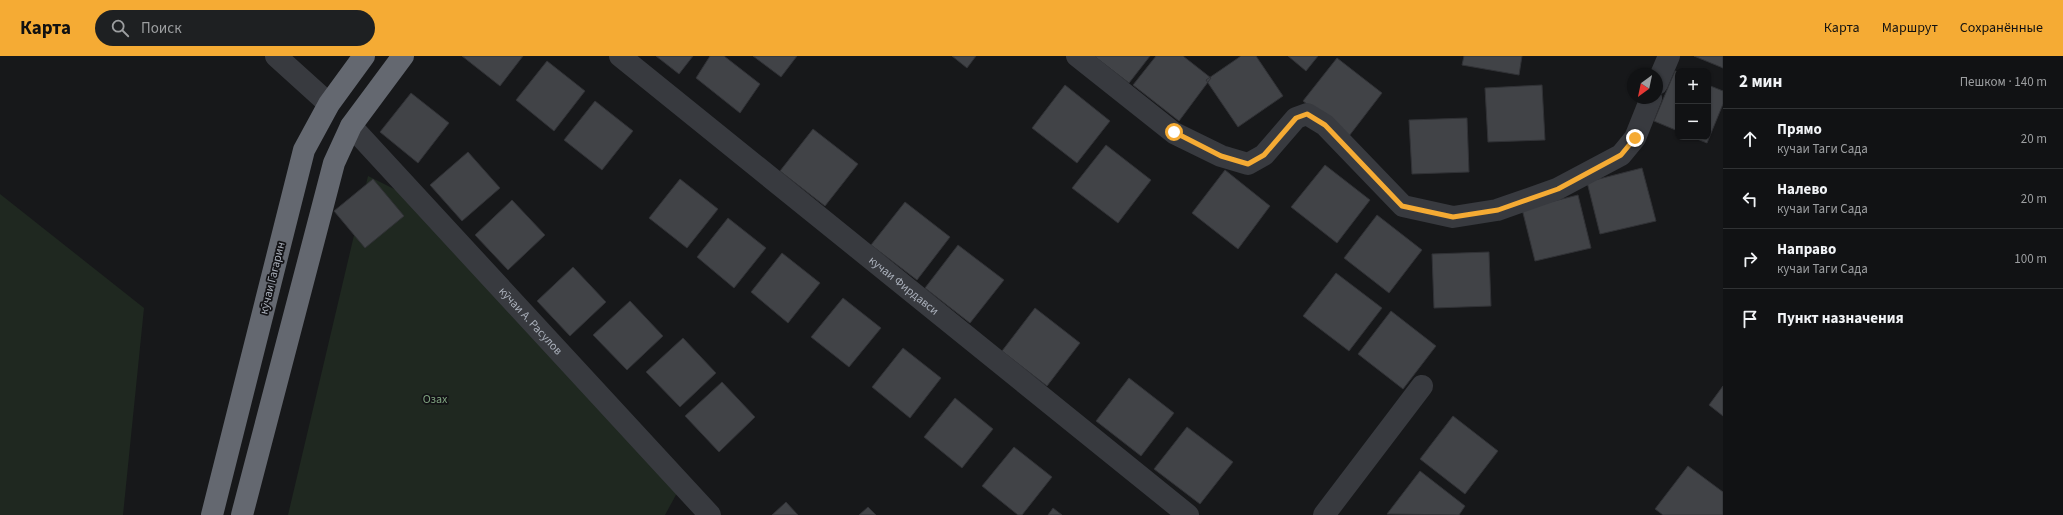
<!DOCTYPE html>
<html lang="ru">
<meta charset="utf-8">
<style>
:root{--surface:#111214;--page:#1e2022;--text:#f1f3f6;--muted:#9c9ea0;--line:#303234;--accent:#f5ab34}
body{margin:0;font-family:"Source Sans 3",sans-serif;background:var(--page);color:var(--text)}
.controls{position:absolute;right:12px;top:12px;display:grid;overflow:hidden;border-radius:8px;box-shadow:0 1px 3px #0004}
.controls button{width:36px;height:36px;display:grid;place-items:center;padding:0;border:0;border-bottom:1px solid var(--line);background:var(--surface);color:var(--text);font:20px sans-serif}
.compass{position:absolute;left:1627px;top:12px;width:36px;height:36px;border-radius:50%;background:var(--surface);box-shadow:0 1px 3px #0004;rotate:213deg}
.stop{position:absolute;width:12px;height:12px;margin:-9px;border:3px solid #f5ab34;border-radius:50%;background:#fff}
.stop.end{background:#f5ab34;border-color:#fff;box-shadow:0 1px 4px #0008}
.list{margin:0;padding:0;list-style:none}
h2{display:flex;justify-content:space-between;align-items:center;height:52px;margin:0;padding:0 16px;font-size:17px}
h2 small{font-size:13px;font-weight:400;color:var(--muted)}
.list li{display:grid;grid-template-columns:26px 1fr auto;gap:12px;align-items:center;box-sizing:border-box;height:60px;padding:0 16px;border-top:1px solid var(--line)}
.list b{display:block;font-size:15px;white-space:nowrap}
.list p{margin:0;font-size:13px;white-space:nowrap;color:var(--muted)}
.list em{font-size:13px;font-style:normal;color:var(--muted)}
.icon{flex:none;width:22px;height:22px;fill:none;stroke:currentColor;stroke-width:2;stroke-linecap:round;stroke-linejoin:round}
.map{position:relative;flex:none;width:1723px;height:459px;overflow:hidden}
header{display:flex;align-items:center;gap:24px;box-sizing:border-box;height:56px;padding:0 20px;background:var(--accent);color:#111}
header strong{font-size:19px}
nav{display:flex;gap:22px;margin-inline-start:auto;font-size:14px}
.search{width:280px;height:36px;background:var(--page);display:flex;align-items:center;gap:10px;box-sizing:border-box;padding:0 14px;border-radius:22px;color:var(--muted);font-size:15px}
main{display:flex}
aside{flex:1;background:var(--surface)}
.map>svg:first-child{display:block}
.green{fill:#1f2820}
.building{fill:#414347;stroke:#313236}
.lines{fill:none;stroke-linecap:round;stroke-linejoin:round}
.minor{stroke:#383a3f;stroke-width:22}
.highway{stroke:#646870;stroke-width:22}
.route{stroke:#f5ab34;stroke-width:5}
.labels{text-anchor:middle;stroke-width:3.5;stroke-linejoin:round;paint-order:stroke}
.street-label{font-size:12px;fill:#a9afba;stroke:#121215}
.park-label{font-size:12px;fill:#80a581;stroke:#121215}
</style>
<header>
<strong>Карта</strong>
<div class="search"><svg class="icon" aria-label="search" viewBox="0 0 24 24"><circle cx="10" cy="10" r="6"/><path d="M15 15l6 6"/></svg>Поиск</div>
<nav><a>Карта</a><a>Маршрут</a><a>Сохранённые</a></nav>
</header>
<main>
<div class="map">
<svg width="1723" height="459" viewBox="0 0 1723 459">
<rect width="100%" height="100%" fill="#17181a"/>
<path class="green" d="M368,120L410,141L677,437L665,459H288Z
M0,138L144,252L123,459H0Z"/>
<path class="building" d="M462,0H523L500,30Z
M656,0H693L679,18Z
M710,0H724L760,28L740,57L696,22Z
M753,0H797L781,21Z
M952,0H976L967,12Z
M1094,0H1150L1129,27Z
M1156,0H1183L1211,22L1179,65L1133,29Z
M1241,0H1256L1283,40L1238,71L1206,24Z
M1288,0H1318L1306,15Z
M1464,0H1522L1519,19L1462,9Z
M1694,0H1723V12Z
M1337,2L1382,37L1349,80L1303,45Z
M547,5L585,35L554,75L516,44Z
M1675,15L1678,16V75L1654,65Z
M1065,29L1110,65L1077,107L1032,72Z
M1542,29L1545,84L1488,86L1485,32Z
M1708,29L1723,35V48L1707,87L1692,81H1708Z
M411,37L449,67L418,107L380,76Z
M595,45L633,75L602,114L564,84Z
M1467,62L1469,116L1412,118L1409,64Z
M813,73L858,108L825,150L780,115Z
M1106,89L1151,124L1118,167L1072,132Z
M468,96L500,132L462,165L430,129Z
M1325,109L1370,144L1337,187L1291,151Z
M1642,112L1656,165L1600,178L1587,126Z
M1225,114L1270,150L1238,193L1192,157Z
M373,123L404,160L365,192L334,155Z
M680,123L718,153L687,192L649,162Z
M1578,139L1591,192L1535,205L1522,153Z
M512,144L545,179L508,214L475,179Z
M905,146L950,181L917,224L871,189Z
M1377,159L1422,194L1389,237L1344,202Z
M728,162L766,192L734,232L697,201Z
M958,189L1004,224L970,267L925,232Z
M1489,196L1491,250L1434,252L1432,198Z
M782,197L820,227L788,267L751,236Z
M573,211L606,246L570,280L537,245Z
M1336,217L1382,252L1349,295L1303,260Z
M843,242L881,272L849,311L811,281Z
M630,245L663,280L627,314L593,279Z
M1035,252L1080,287L1047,330L1002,295Z
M1391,255L1436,290L1403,333L1358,298Z
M683,282L716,317L680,351L646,316Z
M903,292L941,322L910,362L872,331Z
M1129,322L1174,357L1141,400L1096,365Z
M722,326L755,361L719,396L685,360Z
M1723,330V360L1709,349Z
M955,342L993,373L962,412L924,381Z
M1453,360L1498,395L1465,438L1420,403Z
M1187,371L1233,406L1200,448L1154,413Z
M1014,391L1052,421L1022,459H1018L982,430Z
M1688,410L1723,436V459H1663L1655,453Z
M1420,415L1465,450L1459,459L1387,458Z
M786,446L798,459H772Z
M868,451L876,459H859Z
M1053,452L1062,459H1048Z"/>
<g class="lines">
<g class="minor">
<path d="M276,0L329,48"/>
<path id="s1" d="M620,0L1188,459"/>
<path d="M1077,0L1174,77L1221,100L1248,108L1264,99L1296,62L1307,58L1325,69L1403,150L1453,161L1497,154L1557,133L1621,99L1635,82L1651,42"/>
<path d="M1657,28L1669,0"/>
<path id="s2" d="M351,70L710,459"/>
<path d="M1324,459L1422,330"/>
</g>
<path class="highway" d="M212,459L304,94L329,48L364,0
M242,459L334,107L351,70L403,0"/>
</g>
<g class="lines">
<path class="route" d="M1174,76L1221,100L1248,108L1264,99L1296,62L1307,58L1325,69L1402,150L1453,161L1498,154L1558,133L1621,99L1635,82"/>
</g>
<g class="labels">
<g class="street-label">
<text transform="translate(272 222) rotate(-76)" y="4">кӯчаи Гагарин</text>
<text dy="4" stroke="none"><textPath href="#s1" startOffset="365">кучаи Фирдавси</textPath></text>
<text dy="4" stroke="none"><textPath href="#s2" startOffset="265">кӯчаи А. Расулов</textPath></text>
</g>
<g class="park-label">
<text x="435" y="347">Озах</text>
</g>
</g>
</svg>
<div class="controls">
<button>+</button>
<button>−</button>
</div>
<svg class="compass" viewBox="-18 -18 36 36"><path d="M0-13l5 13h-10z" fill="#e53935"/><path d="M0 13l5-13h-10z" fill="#9c9ea0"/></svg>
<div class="stop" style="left:1174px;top:76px"></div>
<div class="stop end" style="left:1635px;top:82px"></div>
</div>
<aside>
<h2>2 мин<small>Пешком · 140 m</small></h2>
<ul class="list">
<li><svg class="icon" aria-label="ahead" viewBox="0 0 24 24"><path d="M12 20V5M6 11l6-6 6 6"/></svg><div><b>Прямо</b><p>кучаи Таги Сада</p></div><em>20 m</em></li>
<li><svg class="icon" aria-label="left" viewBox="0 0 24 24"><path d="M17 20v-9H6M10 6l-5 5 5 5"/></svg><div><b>Налево</b><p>кучаи Таги Сада</p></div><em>20 m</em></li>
<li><svg class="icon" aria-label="right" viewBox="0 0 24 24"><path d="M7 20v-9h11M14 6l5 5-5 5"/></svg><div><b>Направо</b><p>кучаи Таги Сада</p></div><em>100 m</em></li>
<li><svg class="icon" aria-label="arrive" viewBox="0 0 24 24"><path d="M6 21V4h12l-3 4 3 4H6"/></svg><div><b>Пункт назначения</b></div></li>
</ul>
</aside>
</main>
